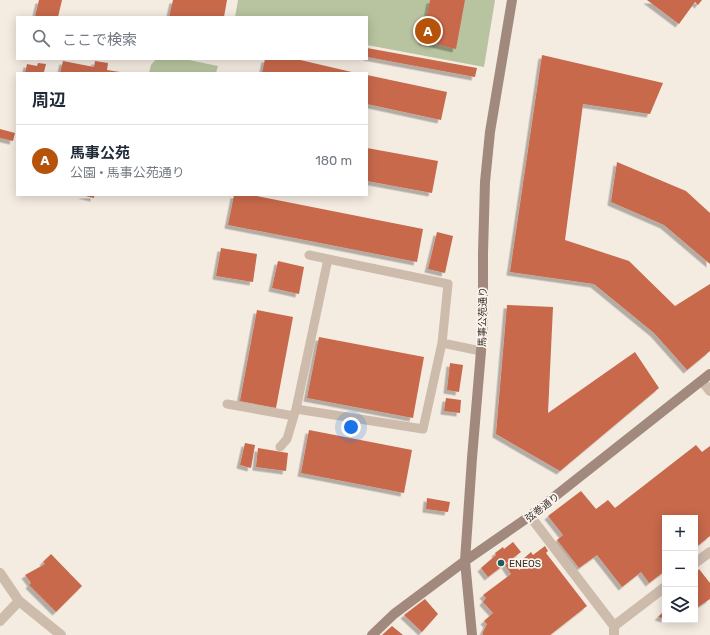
<!DOCTYPE html>
<html lang="ja">
<meta charset="utf-8">
<style>
:root{--surface:#fff;--page:#f2f2f3;--text:#1f2937;--muted:#747a83;--line:#e0e1e3;--accent:#b45309}
body{margin:0;font-family:Rubik,"Noto Sans JP",sans-serif;background:var(--page);color:var(--text)}
.controls{position:absolute;right:12px;bottom:12px;display:grid;overflow:hidden;border-radius:0px;box-shadow:0 2px 10px #0003}
.controls button{width:36px;height:36px;display:grid;place-items:center;padding:0;border:0;border-bottom:1px solid var(--line);background:var(--surface);color:var(--text);font:20px sans-serif}
.you{position:absolute;left:351px;top:427px;width:14px;height:14px;margin:-10px;border:3px solid #fff;border-radius:50%;background:#1a73e8;box-shadow:0 0 0 6px #1a73e833}
.badge{display:grid;place-items:center;width:26px;height:26px;border-radius:50%;background:var(--accent);color:#fff;font-size:13px;font-weight:700}
.pin{position:absolute;translate:-50% -50%;border:2px solid #fff;box-shadow:0 1px 4px #0006}
.list{margin:0;padding:0;list-style:none}
h2{display:flex;justify-content:space-between;align-items:center;height:52px;margin:0;padding:0 16px;font-size:17px}
h2 small{font-size:13px;font-weight:400;color:var(--muted)}
.list li{display:grid;grid-template-columns:26px 1fr auto;gap:12px;align-items:center;box-sizing:border-box;height:72px;padding:0 16px;border-top:1px solid var(--line)}
.list b{display:block;font-size:15px;white-space:nowrap}
.list p{margin:0;font-size:13px;white-space:nowrap;color:var(--muted)}
.list em{font-size:13px;font-style:normal;color:var(--muted)}
.icon{flex:none;width:22px;height:22px;fill:none;stroke:currentColor;stroke-width:2;stroke-linecap:round;stroke-linejoin:round}
.map{position:relative;flex:none;width:710px;height:635px;overflow:hidden}
.search{position:absolute;background:var(--surface);box-shadow:0 2px 10px #0003;left:16px;top:16px;width:352px;height:44px;display:flex;align-items:center;gap:10px;box-sizing:border-box;padding:0 14px;border-radius:0px;color:var(--muted);font-size:15px}
.panel{position:absolute;background:var(--surface);box-shadow:0 2px 10px #0003;left:16px;top:72px;width:352px;height:124px;border-radius:0px}
.map>svg:first-child{display:block}
.green{fill:#b8c4a0}
.building{fill:#c8694b;filter:url(#shadow)}
.lines{fill:none;stroke-linecap:round;stroke-linejoin:round}
.lane{stroke:#cdbbac;stroke-width:9}
.street{stroke:#cdbbac;stroke-width:10}
.secondary{stroke:#a18a7d;stroke-width:10}
.poi-dot{fill:#1f5a5e;stroke:#fbf5ee;stroke-width:1.5}
.labels{text-anchor:middle;stroke-width:3.5;stroke-linejoin:round;paint-order:stroke}
.street-label{font-size:10px;fill:#3b302b;stroke:#fbf5ee}
.poi-label{font-size:10px;fill:#3b302b;stroke:#fbf5ee;text-anchor:start}
</style>
<div class="map">
<svg width="710" height="635" viewBox="0 0 710 635">
<defs>
<filter id="shadow"><feDropShadow dx="-3.5" dy="3.5" stdDeviation="0" flood-color="#0004"/></filter>
</defs>
<rect width="100%" height="100%" fill="#f4ebe1"/>
<path class="green" d="M238,0H495L484,67L367,45V17H235Z
M156,59H184L218,66L216,73H149L151,65Z"/>
<path class="building" d="M39,0H62L58,17H35Z
M173,0H227L224,17H169Z
M430,0H465L456,49L422,41Z
M647,0H702L698,5L695,2L679,24Z
M367,48L477,68L475,77L367,57Z
M542,55L663,83L650,114L583,104L565,240L629,261L675,306L710,284V351L687,370L654,333L594,284L510,272Z
M265,59H296L356,73H262Z
M63,61L94,67L95,61L108,63L107,70L120,72V73H60Z
M38,63L46,64L44,72L47,73H25L27,64L37,66Z
M367,75L447,92L441,120L367,104Z
M0,129L15,133L13,141L0,138Z
M367,148L438,161L432,193L367,181Z
M617,162L686,191L710,213V264L664,225L611,202Z
M81,195H94V198Z
M234,195H251L423,229L417,262L228,225Z
M437,232L453,236L445,273L428,269Z
M221,248L257,254L253,282L216,276Z
M278,261L304,267L299,294L272,288Z
M507,305L553,307L548,413L635,352L659,388L560,471L496,434Z
M257,310L293,317L276,408L240,401Z
M319,337L424,357L413,418L307,398Z
M450,363L463,365L459,392L447,390Z
M446,398L461,400L460,413L444,411Z
M309,430L412,450L404,493L301,473Z
M245,443L255,445L251,468L240,465Z
M696,445L702,452L710,446V536L695,548V518H665V571L649,583L641,572L622,587L597,555L579,568L557,540L563,535L548,516L581,491L596,509L608,500L615,508Z
M258,448L288,453L286,471L256,467Z
M427,498L450,502L448,512L426,509Z
M513,542L521,552L488,577L481,568L496,555L495,553L503,547L504,549Z
M545,546L548,551L546,553L587,606L550,635H483V632L487,624L484,621L493,613L483,602L486,598L483,595L511,574L505,565L512,560L519,570L525,566L521,561L531,552L533,555Z
M51,554L82,586L56,612L29,585L31,583L25,575L45,564L43,562Z
M699,569L710,583V599L695,609V573Z
M425,599L438,614L422,632L404,615Z
M665,610V619L658,617Z
M392,626L403,635H382Z"/>
<g class="lines">
<path class="lane" d="M442,343L481,351
M227,404L294,416
M296,409L328,259
M280,447L287,439L296,409L423,429L442,343L448,284L309,255"/>
<path class="street" d="M702,381L710,391
M530,516L614,626V635
M695,563L710,552
M0,573L19,601L61,635
M0,621L19,601
M614,626L665,587"/>
<path class="secondary" d="M372,635L394,614L465,561L530,516L710,374
M472,635L465,561L472,458L481,351L483,323V253L485,182L490,132L512,0"/>
</g>
<circle class="poi-dot" cx="501" cy="563" r="4"/>
<g class="labels">
<g class="street-label">
<text transform="translate(482 317) rotate(-89)" y="4">馬事公苑通り</text>
<text transform="translate(542 507) rotate(-38)" y="4">弦巻通り</text>
</g>
<g class="poi-label">
<text x="509" y="567">ENEOS</text>
</g>
</g>
</svg>
<div class="controls">
<button>+</button>
<button>−</button>
<button><svg class="icon" aria-label="layers" viewBox="0 0 24 24"><path d="M12 4l9 5-9 5-9-5zM3 14l9 5 9-5"/></svg></button>
</div>
<div class="you"></div>
<div class="pin badge" style="left:428px;top:31px">A</div>
<div class="search"><svg class="icon" aria-label="search" viewBox="0 0 24 24"><circle cx="10" cy="10" r="6"/><path d="M15 15l6 6"/></svg>ここで検索</div>
<section class="panel">
<h2>周辺<small></small></h2>
<ul class="list">
<li><span class="badge">A</span><div><b>馬事公苑</b><p>公園 · 馬事公苑通り</p></div><em>180 m</em></li>
</ul>
</section>
</div>
